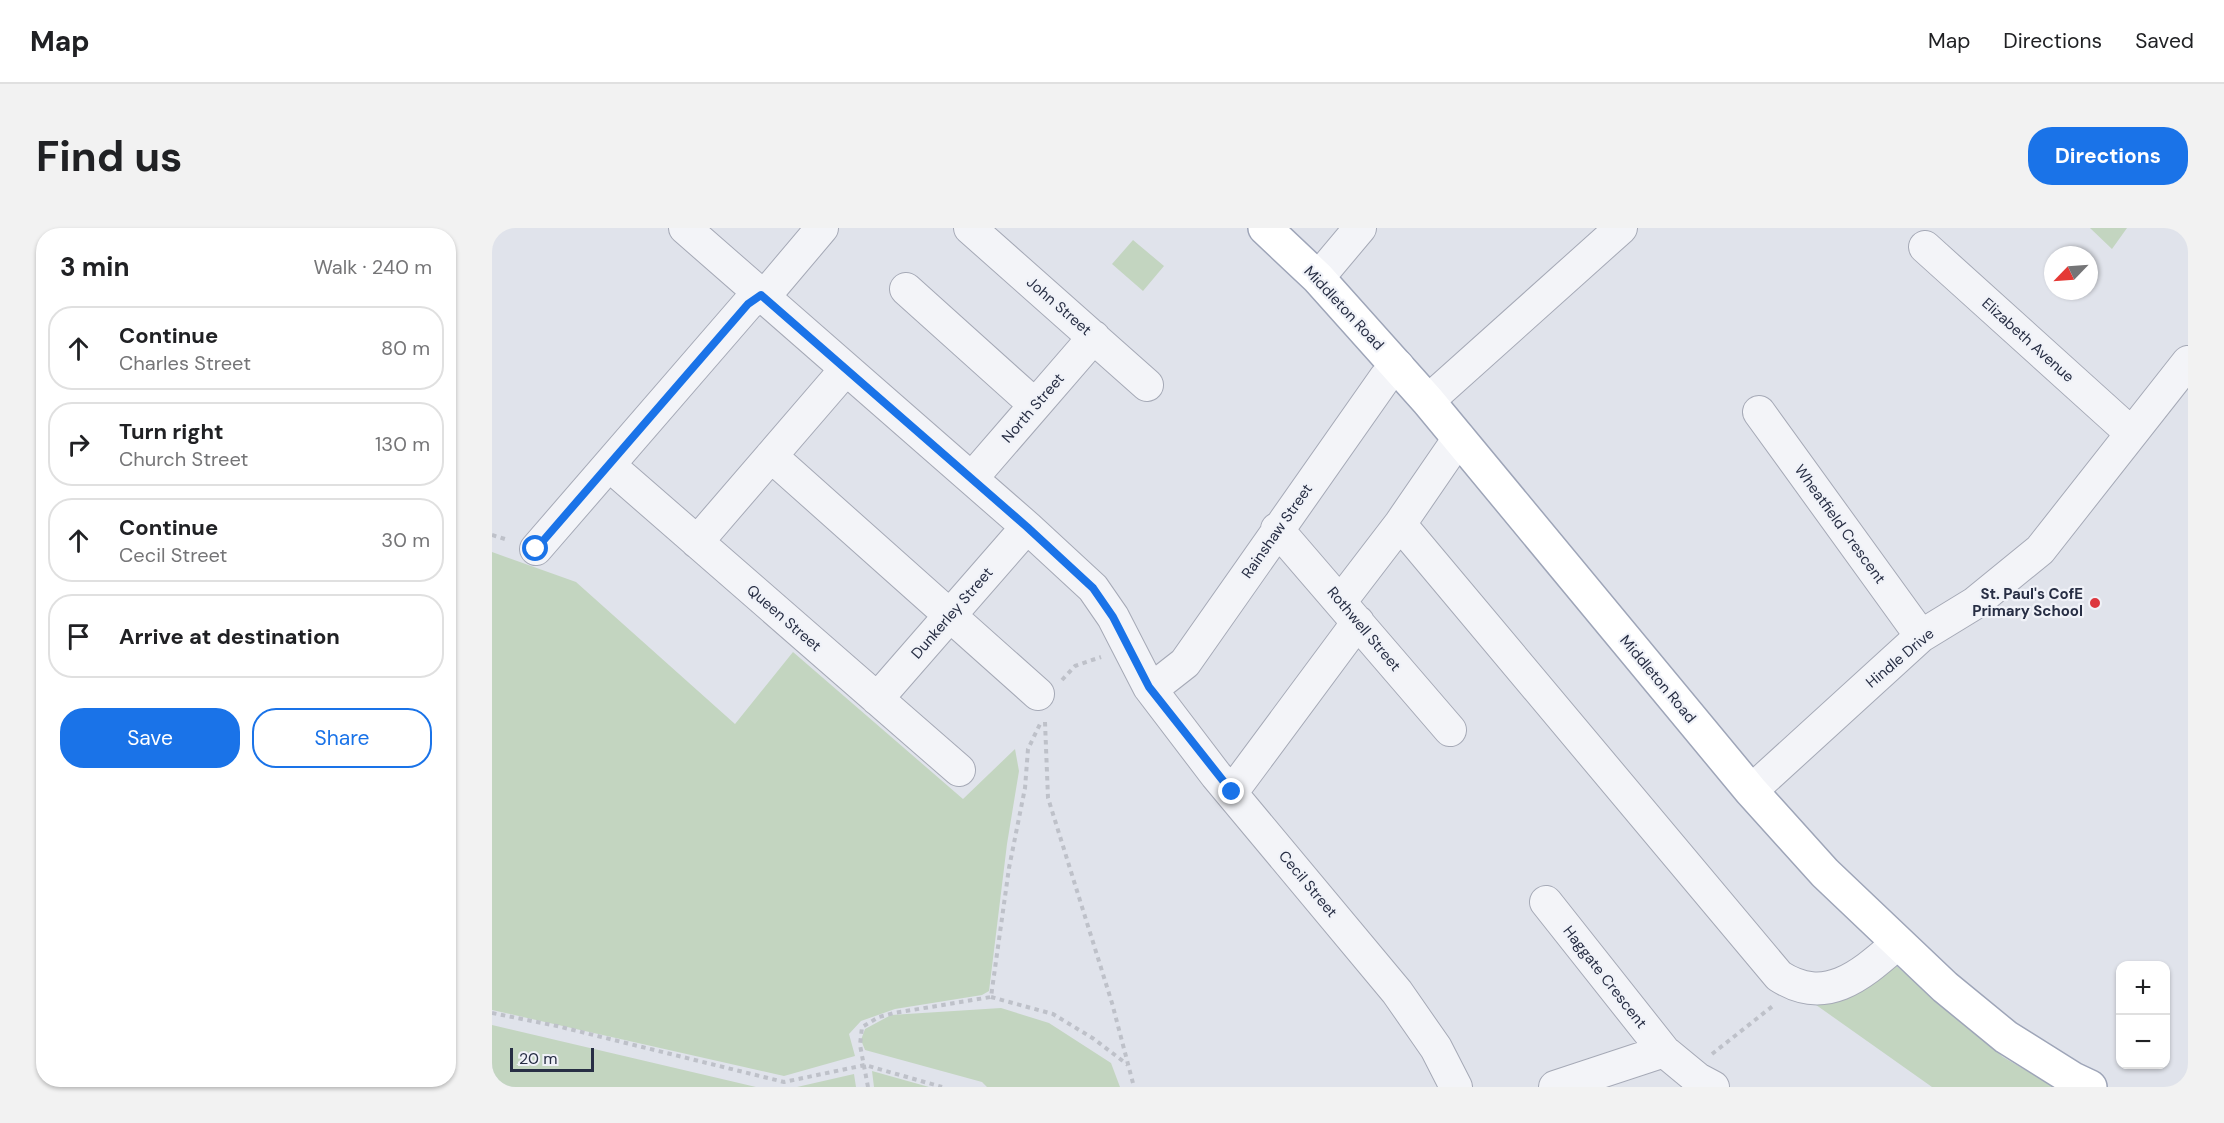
<!DOCTYPE html>
<meta charset="utf-8">
<style>
:root{--surface:#fff;--page:#f2f2f2;--text:#202124;--muted:#757577;--line:#e0e0e0;--accent:#1a73e8}
body{margin:0;font-family:"DM Sans",sans-serif;background:var(--page);color:var(--text)}
.controls{position:absolute;right:18px;bottom:18px;display:grid;overflow:hidden;border-radius:12px;box-shadow:0 2px 4px #0004}
.controls button{width:54px;height:54px;display:grid;place-items:center;padding:0;border:0;border-bottom:2px solid var(--line);background:var(--surface);color:var(--text);font:30px sans-serif}
.compass{position:absolute;left:1552px;top:18px;width:54px;height:54px;border-radius:50%;background:var(--surface);box-shadow:0 2px 4px #0004;rotate:245deg}
.scale{position:absolute;left:18px;bottom:15px;width:84px;box-sizing:border-box;padding-left:6px;border:3px solid #272e44;border-top:0;font-size:16px;line-height:21px;white-space:nowrap;color:#272e44;-webkit-text-stroke:4px #f0f2f8;paint-order:stroke}
.stop{position:absolute;width:18px;height:18px;margin:-14px;border:4px solid #1a73e8;border-radius:50%;background:#fff}
.stop.end{background:#1a73e8;border-color:#fff;box-shadow:0 2px 6px #0008}
.list{margin:0;padding:0;list-style:none}
h2{display:flex;justify-content:space-between;align-items:center;height:78px;margin:0;padding:0 24px;font-size:26px}
h2 small{font-size:20px;font-weight:400;color:var(--muted)}
.list li{display:grid;grid-template-columns:39px 1fr auto;gap:18px;align-items:center;box-sizing:border-box;height:84px;margin:0 12px 12px;padding:0 12px;border:2px solid var(--line);border-radius:24px}
.list b{display:block;font-size:22px;white-space:nowrap}
.list p{margin:0;font-size:20px;white-space:nowrap;color:var(--muted)}
.list em{font-size:20px;font-style:normal;color:var(--muted)}
.actions{display:flex;gap:12px;padding:18px 24px}
.actions a{flex:1;padding:14px 0;border:2px solid var(--accent);border-radius:24px;text-align:center;font-size:21px;color:var(--accent)}
.actions .main{background:var(--accent);color:#fff}
.icon{flex:none;width:33px;height:33px;fill:none;stroke:currentColor;stroke-width:2;stroke-linecap:round;stroke-linejoin:round}
.map{position:relative;flex:none;width:1696px;height:859px;overflow:hidden;border-radius:24px}
header{display:flex;align-items:center;gap:36px;box-sizing:border-box;height:84px;padding:0 30px;background:var(--surface);border-bottom:2px solid var(--line)}
header strong{font-size:28px}
nav{display:flex;gap:33px;margin-inline-start:auto;font-size:21px}
.intro{display:flex;align-items:center;justify-content:space-between;box-sizing:border-box;height:144px;padding:0 36px}
h1{margin:0;font-size:42px}
.button{padding:15px 27px;border-radius:24px;background:var(--accent);color:#fff;font-size:21px;font-weight:700}
main{display:flex;gap:36px;padding:0 36px}
aside{flex:1;background:var(--surface);border-radius:24px;box-shadow:0 2px 4px #0004}
.map>svg:first-child{display:block}
.green{fill:#c3d5c0}
.lines{fill:none;stroke-linecap:round;stroke-linejoin:round}
.minor-casing{stroke:#a5a9b6;stroke-width:34}
.major-casing{stroke:#9ea5b8;stroke-width:36}
.path{stroke:#bec1c9;stroke-width:4;stroke-dasharray:4.5 4.5;stroke-linecap:butt}
.minor{stroke:#f3f4f8;stroke-width:32}
.major{stroke:#fff;stroke-width:33}
.route{stroke:#1a73e8;stroke-width:8}
.poi-dot{fill:#dd373e;stroke:#f0f2f8;stroke-width:2}
.labels{text-anchor:middle;stroke-width:4.5;stroke-linejoin:round;paint-order:stroke}
.street-label{font-size:15px;fill:#272e44;stroke:#f0f2f8}
.poi-label{font-size:15px;font-weight:bold;fill:#272e44;stroke:#f0f2f8;text-anchor:end}
</style>
<header>
<strong>Map</strong>
<nav><a>Map</a><a>Directions</a><a>Saved</a></nav>
</header>
<div class="intro"><h1>Find us</h1><a class="button">Directions</a></div>
<main>
<aside>
<h2>3 min<small>Walk · 240 m</small></h2>
<ul class="list">
<li><svg class="icon" aria-label="ahead" viewBox="0 0 24 24"><path d="M12 20V5M6 11l6-6 6 6"/></svg><div><b>Continue</b><p>Charles Street</p></div><em>80 m</em></li>
<li><svg class="icon" aria-label="right" viewBox="0 0 24 24"><path d="M7 20v-9h11M14 6l5 5-5 5"/></svg><div><b>Turn right</b><p>Church Street</p></div><em>130 m</em></li>
<li><svg class="icon" aria-label="ahead" viewBox="0 0 24 24"><path d="M12 20V5M6 11l6-6 6 6"/></svg><div><b>Continue</b><p>Cecil Street</p></div><em>30 m</em></li>
<li><svg class="icon" aria-label="arrive" viewBox="0 0 24 24"><path d="M6 21V4h12l-3 4 3 4H6"/></svg><div><b>Arrive at destination</b></div></li>
</ul>
<div class="actions"><a class="main">Save</a><a>Share</a></div>
</aside>
<div class="map">
<svg width="1696" height="859" viewBox="0 0 1696 859">
<rect width="100%" height="100%" fill="#e0e3eb"/>
<path class="green" d="M1598,0H1635L1620,21Z
M641,12L672,38L651,63L620,36Z
M0,324L84,354L243,496L301,424L471,571L523,521L527,543L515,616L497,763L490,767L403,781L369,793L357,806L363,828L292,848L0,782Z
M1401,735L1511,829L1563,859H1440L1310,767Z
M509,780L557,795L619,835L628,859H495L490,854L373,822L369,812L373,801L399,787Z
M0,797L264,859H0Z
M380,843L437,859H382Z
M362,846L364,859H305Z"/>
<g class="lines">
<defs>
<path id="minor" d="M193,0L535,299L601,360L621,389L657,459L724,547L905,764L944,820L964,859
M478,0L655,157
M1433,19L1639,205
M826,50L868,0
M414,61L543,177
M936,173L1129,0
M1267,184L1429,408
M279,228L546,466
M117,237L467,542
M480,250L602,109
M908,296L967,210
M785,301L958,502
M205,314L354,141
M44,321L256,76L281,58L330,0
M849,373L908,296L1287,748C1335,779 1370,746 1406,715
M657,459L670,453L693,435L893,150L906,138
M385,471L535,299
M1259,563L1429,408L1483,375L1548,322L1696,134
M740,564L866,394
M1054,674L1172,823L1206,851L1221,859
M1063,859L1172,823"/>
<path id="major" d="M773,0L826,50L936,173L1259,563L1333,645L1453,759L1514,809L1581,851L1598,859"/>
</defs>
<use href="#minor" class="minor-casing"/>
<use href="#major" class="major-casing"/>
<path class="path" d="M0,307L16,312
M570,452L583,438L609,429
M553,494L556,570L620,775L642,859
M499,769L561,786L602,811L636,837
M0,785L65,798L292,854L373,837L450,859
M1220,826L1282,777
M376,859L368,817L370,799L387,789L402,785L499,769L517,640L533,560L536,521L548,496"/>
<use href="#minor" class="minor"/>
<use href="#major" class="major"/>
</g>
<g class="lines">
<path class="route" d="M44,321L256,76L269,67L535,299L601,360L621,389L657,459L740,564"/>
</g>
<circle class="poi-dot" cx="1603" cy="375" r="6"/>
<g class="labels">
<g class="street-label">
<text transform="translate(567 78) rotate(41)" y="5">John Street</text>
<text transform="translate(852 80) rotate(47)" y="5">Middleton Road</text>
<text transform="translate(1536 112) rotate(42)" y="5">Elizabeth Avenue</text>
<text transform="translate(541 180) rotate(-49)" y="5">North Street</text>
<text transform="translate(1348 296) rotate(54)" y="5">Wheatfield Crescent</text>
<text transform="translate(785 303) rotate(-55)" y="5">Rainshaw Street</text>
<text transform="translate(460 385) rotate(-49)" y="5">Dunkerley Street</text>
<text transform="translate(292 390) rotate(41)" y="5">Queen Street</text>
<text transform="translate(872 401) rotate(50)" y="5">Rothwell Street</text>
<text transform="translate(1408 430) rotate(-40)" y="5">Hindle Drive</text>
<text transform="translate(1166 451) rotate(50)" y="5">Middleton Road</text>
<text transform="translate(816 656) rotate(50)" y="5">Cecil Street</text>
<text transform="translate(1113 749) rotate(52)" y="5">Haggate Crescent</text>
</g>
<g class="poi-label">
<text x="1591" y="371">St. Paul's CofE<tspan x="1591" dy="17">Primary School</tspan></text>
</g>
</g>
</svg>
<div class="controls">
<button>+</button>
<button>−</button>
</div>
<svg class="compass" viewBox="-18 -18 36 36"><path d="M0-13l5 13h-10z" fill="#e53935"/><path d="M0 13l5-13h-10z" fill="#757577"/></svg>
<div class="scale">20 m</div>
<div class="stop" style="left:44px;top:321px"></div>
<div class="stop end" style="left:740px;top:564px"></div>
</div>
</main>
